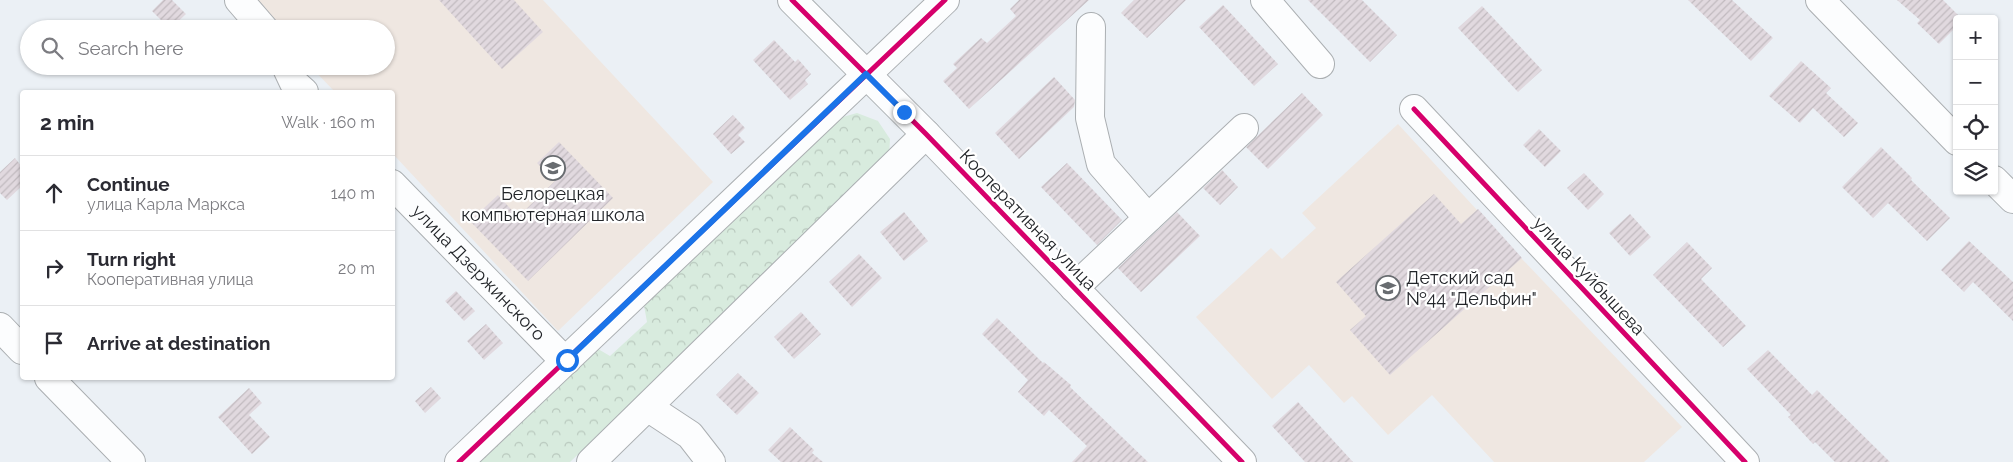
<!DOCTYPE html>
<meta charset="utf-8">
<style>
:root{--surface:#fff;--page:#f7f7f7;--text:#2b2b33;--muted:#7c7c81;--line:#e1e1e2}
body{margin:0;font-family:Raleway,sans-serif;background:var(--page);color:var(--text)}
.controls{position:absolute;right:15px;top:15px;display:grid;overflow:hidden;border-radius:5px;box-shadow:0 1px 4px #0004}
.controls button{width:45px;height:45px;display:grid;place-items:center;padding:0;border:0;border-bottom:1px solid var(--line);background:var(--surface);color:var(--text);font:25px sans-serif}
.stop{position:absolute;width:15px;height:15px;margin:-11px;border:4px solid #1a73e8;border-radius:50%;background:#fff}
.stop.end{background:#1a73e8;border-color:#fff;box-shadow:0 1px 5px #0008}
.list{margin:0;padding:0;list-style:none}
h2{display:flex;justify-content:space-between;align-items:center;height:65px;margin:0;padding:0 20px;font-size:21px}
h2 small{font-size:16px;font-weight:400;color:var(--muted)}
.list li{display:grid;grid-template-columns:32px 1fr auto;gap:15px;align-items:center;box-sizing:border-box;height:75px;padding:0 20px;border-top:1px solid var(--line)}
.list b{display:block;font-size:19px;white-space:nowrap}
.list p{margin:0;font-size:16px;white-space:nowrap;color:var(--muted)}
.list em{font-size:16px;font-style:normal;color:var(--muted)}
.icon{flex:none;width:28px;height:28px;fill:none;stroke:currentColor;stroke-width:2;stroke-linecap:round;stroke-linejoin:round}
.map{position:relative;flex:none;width:2013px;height:462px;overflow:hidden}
.search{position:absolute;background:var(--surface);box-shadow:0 1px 4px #0004;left:20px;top:20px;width:375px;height:55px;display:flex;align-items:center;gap:12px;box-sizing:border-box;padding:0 18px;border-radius:28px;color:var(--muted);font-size:19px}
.panel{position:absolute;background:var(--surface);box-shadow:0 1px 4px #0004;left:20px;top:90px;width:375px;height:290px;border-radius:5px}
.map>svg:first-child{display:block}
.education{fill:#efe7e1}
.park{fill:url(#park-crowns)}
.building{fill:url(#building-hatch)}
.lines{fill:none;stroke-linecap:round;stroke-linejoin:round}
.minor-casing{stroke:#abafb2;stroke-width:30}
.minor{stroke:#fcfdfe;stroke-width:28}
.cycleway-casing{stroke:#fff;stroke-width:8}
.cycleway{stroke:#d6006c;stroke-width:5}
.route{stroke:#1a73e8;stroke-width:6}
.labels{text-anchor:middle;stroke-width:4.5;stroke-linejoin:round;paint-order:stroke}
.poi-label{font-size:18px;fill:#222529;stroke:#fff}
.street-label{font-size:18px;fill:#222529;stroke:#fff}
</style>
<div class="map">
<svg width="2013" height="462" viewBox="0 0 2013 462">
<defs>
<pattern id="park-crowns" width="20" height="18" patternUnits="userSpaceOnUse" patternTransform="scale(1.25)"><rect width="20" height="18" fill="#d8ebde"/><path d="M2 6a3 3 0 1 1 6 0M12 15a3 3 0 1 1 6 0" fill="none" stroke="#b9c9be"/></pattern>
<pattern id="building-hatch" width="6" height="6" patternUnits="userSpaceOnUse" patternTransform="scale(1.25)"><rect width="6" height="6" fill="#e1d9df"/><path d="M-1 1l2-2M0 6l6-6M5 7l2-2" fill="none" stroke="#c1babf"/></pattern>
</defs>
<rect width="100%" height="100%" fill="#ebf0f5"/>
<path class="education" d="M248,0H543L713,182L558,331L393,154L392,92H335L310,66H386V29H274Z
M1398,124L1522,259L1682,427L1644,462H1494L1432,395L1388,435L1352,396L1344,403L1309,365L1272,399L1196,317L1271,248L1282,259L1316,228L1302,213Z"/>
<path class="park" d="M857,113L878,121L890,139L889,156L570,462H476L593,346L610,356L647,322L643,300L832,120Z"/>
<path class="building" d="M163,0H172L186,14L170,29L152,11Z
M439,0H514L543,32L502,69Z
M1019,0H1089L969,109L943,81L957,68L953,64L981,38L987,43L1016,16L1010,9Z
M1134,0H1186L1147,38L1121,13Z
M1308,0H1362L1397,35L1370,62Z
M1688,0H1732L1773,38L1751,61Z
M1897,0H1943L1962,19H1957V26L1939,44L1917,23L1920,20Z
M1223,5L1278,64L1254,86L1199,27Z
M1482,6L1542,70L1518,92L1458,28Z
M774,40L795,62L798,59L811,74L805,80L808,84L790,100L753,60Z
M1801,61L1831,88L1826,93L1858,123L1844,137L1813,108L1800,123L1769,96Z
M1054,77L1075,100L1074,107L1019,159L995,133Z
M1302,93L1323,115L1268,169L1246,147Z
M733,115L745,128L738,135L745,142L731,154L713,134Z
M1539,129L1561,151L1545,167L1523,145Z
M559,142L613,198L528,281L470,221L498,195L518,217L555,181L537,163Z
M1881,147L1912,178L1911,180L1950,218L1927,241L1888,203L1873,218L1842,187Z
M15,158L22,167V186L7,200L0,193V172Z
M1067,163L1122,220L1097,245L1041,187Z
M1222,170L1238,187L1220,205L1203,188Z
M1584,173L1604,194L1588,210L1567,188Z
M1434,194L1461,224L1478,209L1522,258L1390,375L1350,330L1366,316L1336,282Z
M904,212L928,241L904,261L880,232Z
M1177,212L1200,236L1141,292L1118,268Z
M1630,214L1651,237L1630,256L1609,233Z
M1969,241L2013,282V321L1973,282L1964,292L1941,270Z
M1687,242L1712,268L1701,279L1746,326L1723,347L1653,275Z
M859,254L882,278L852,307L829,282Z
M456,291L475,311L464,321L445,301Z
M801,312L821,334L794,359L774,337Z
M997,318L1043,363L1044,362L1071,385L1070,387L1148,462H1072L1087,446L1049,410L1044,416L1018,392L1028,380L982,334Z
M486,324L503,343L484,360L467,341Z
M1768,350L1812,395L1817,390L1890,462H1835L1815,442L1813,444L1788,417L1791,415L1747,369Z
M738,373L759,393L737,415L716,395Z
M431,387L441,398L425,413L415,401Z
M249,388L262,403L249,415L270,437L252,454L218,417Z
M1298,402L1353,462H1305L1272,426Z
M790,427L814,450L812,453L823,462H781L768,450Z"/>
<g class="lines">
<defs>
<g id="minor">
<path d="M239,0L264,29"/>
<path d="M792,0L926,134L1242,462"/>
<path d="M1265,0L1320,64"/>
<path d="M1820,0L1957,141"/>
<path d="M1091,27L1090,118L1101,164L1148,218"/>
<path d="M286,66L294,83L304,92"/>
<path d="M1414,109L1745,462"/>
<path d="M1994,180L2013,199"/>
<path id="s1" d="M392,184L556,352L567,360"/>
<path d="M1074,288L1244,128"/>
<path d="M0,327L22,350"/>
<path d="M49,378L131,462"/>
<path d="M649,408L690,435L711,462"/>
<path d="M459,462L945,0"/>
<path d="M591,462L926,134"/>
</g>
</defs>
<use href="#minor" class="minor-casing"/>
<use href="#minor" class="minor"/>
<defs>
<path id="cycleway" d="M792,0L926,134L1242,462
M1414,109L1745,462
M459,462L945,0"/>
</defs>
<use href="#cycleway" class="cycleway-casing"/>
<use href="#cycleway" class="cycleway"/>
</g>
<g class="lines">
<path class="route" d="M567,360L866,74L904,112"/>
</g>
<defs>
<symbol id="school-ring" viewBox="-11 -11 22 22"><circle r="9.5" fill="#fff" stroke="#686c70" stroke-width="1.5"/><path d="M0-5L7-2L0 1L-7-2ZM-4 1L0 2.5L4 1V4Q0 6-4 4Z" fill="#686c70"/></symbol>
</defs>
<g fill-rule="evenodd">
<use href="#school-ring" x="539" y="154" width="28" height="28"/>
<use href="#school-ring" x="1374" y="274" width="28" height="28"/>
</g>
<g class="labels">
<g class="poi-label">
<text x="553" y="200">Белорецкая<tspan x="553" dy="21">компьютерная школа</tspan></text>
<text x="1406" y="284" text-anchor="start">Детский сад<tspan x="1406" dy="21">№44 "Дельфин"</tspan></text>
</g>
<g class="street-label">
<text transform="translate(1028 220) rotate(46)" y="6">Кооперативная улица</text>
<text dy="6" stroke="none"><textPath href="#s1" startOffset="124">улица Дзержинского</textPath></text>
<text transform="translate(1589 276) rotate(47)" y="6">улица Куйбышева</text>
</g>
</g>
</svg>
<div class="controls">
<button>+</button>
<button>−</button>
<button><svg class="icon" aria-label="locate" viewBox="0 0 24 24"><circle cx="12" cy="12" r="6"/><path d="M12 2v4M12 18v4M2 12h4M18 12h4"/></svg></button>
<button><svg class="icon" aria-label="layers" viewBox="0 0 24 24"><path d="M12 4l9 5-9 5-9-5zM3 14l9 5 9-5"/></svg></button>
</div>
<div class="stop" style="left:567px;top:360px"></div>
<div class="stop end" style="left:904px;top:112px"></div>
<div class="search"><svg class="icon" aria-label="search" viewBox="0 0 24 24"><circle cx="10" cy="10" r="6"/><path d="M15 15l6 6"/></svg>Search here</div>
<section class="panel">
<h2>2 min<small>Walk · 160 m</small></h2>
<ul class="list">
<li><svg class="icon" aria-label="ahead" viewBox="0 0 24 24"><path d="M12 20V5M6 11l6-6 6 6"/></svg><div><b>Continue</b><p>улица Карла Маркса</p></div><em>140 m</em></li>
<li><svg class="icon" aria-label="right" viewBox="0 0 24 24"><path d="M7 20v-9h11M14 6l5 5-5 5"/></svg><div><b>Turn right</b><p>Кооперативная улица</p></div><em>20 m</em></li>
<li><svg class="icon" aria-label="arrive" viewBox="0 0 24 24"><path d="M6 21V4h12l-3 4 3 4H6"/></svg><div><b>Arrive at destination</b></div></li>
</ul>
</section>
</div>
